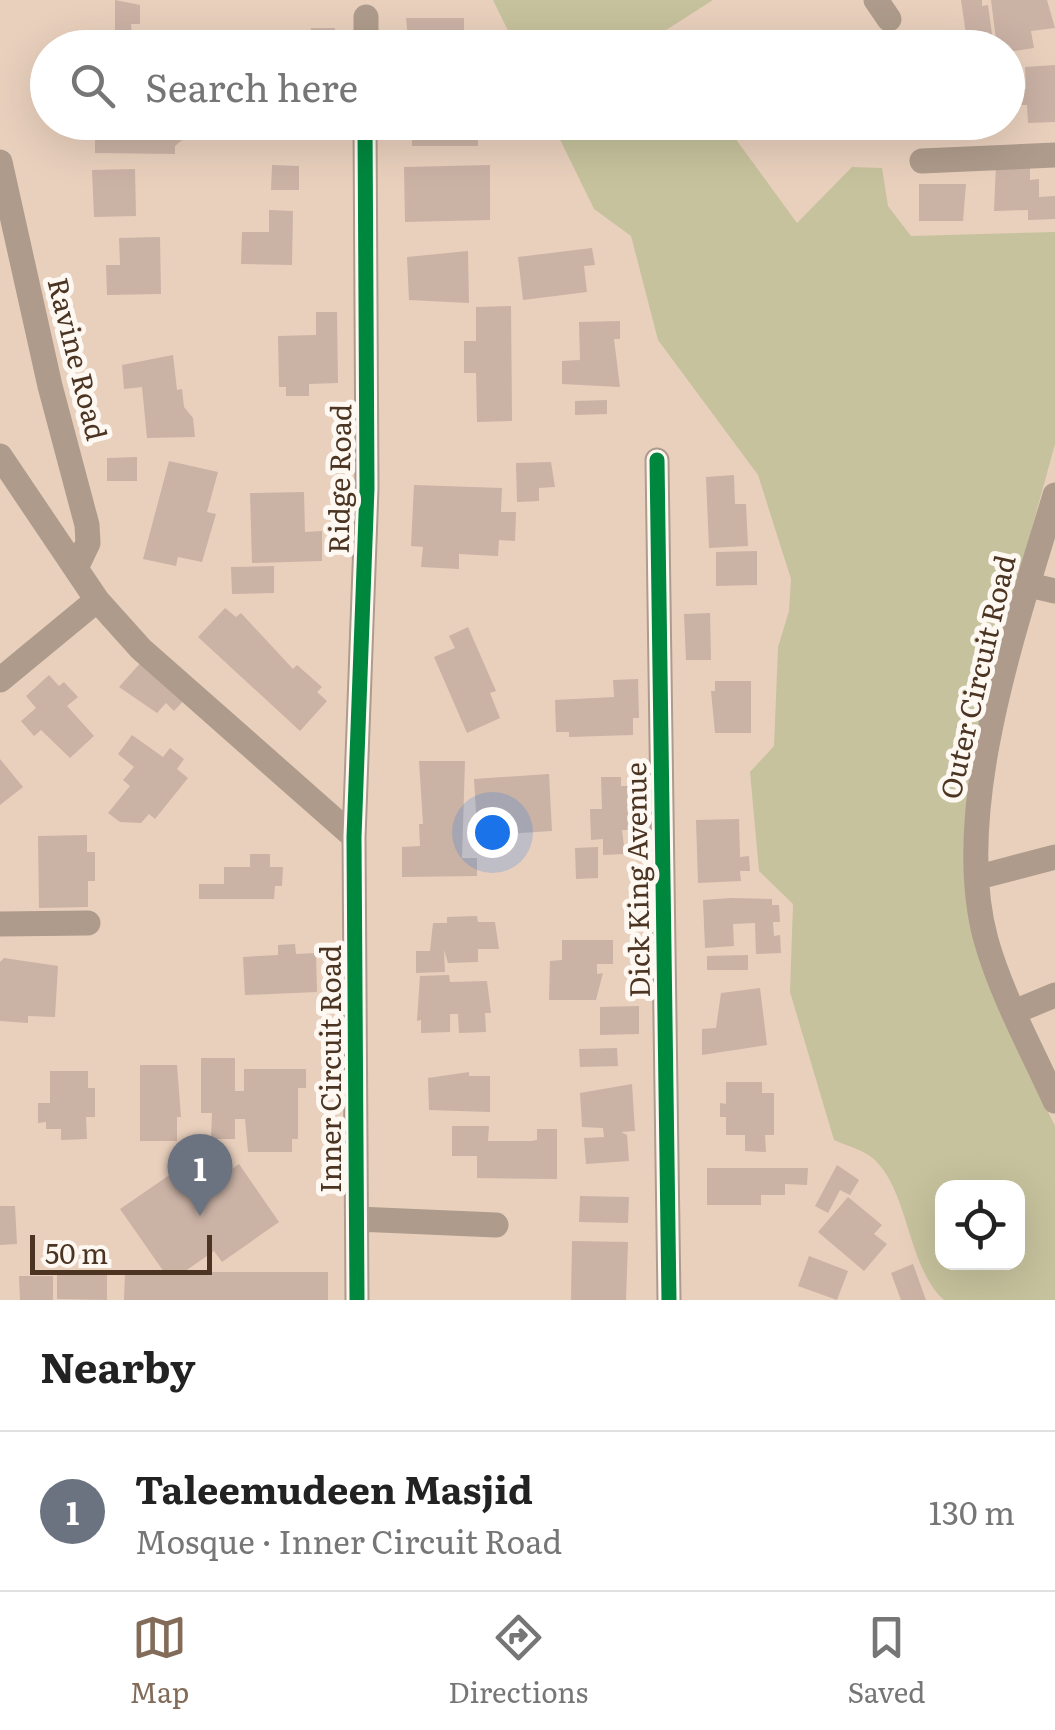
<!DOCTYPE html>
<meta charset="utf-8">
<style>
:root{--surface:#fff;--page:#f6f6f6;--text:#222;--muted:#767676;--line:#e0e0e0;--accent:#826b58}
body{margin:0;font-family:Literata,serif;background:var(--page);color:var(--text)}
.controls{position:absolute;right:30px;bottom:30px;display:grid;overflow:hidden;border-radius:20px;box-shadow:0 10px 40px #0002}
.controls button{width:90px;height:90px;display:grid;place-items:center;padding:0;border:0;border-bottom:2px solid var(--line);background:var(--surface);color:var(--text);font:50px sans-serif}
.scale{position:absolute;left:30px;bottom:25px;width:182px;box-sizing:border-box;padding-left:10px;border:5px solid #4b3421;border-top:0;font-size:28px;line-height:35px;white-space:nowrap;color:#4b3421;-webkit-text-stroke:8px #fef8f3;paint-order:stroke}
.you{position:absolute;left:492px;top:832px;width:35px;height:35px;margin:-25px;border:8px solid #fff;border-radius:50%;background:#1a73e8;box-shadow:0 0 0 15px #1a73e833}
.badge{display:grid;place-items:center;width:65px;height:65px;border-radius:50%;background:var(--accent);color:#fff;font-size:32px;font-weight:700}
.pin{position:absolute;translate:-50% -82px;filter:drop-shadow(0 2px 5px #0008)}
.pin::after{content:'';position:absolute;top:52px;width:35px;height:30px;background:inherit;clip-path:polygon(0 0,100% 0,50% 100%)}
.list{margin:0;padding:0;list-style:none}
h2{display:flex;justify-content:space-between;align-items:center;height:130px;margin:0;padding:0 40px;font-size:42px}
h2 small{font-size:32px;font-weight:400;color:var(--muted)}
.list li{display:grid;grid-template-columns:65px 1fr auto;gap:30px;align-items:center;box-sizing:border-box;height:160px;padding:0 40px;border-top:2px solid var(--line)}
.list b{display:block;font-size:38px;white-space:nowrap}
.list p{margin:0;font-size:32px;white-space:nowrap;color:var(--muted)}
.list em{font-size:32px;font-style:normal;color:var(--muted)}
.icon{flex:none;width:55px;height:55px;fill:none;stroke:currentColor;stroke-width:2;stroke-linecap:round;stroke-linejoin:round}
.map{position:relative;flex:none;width:1055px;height:1300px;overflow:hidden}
.search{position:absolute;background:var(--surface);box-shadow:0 10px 40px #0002;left:30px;right:30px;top:30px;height:110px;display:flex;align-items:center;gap:25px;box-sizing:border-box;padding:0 35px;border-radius:55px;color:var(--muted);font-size:38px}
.sheet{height:290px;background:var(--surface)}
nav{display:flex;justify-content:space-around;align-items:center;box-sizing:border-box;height:140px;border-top:2px solid var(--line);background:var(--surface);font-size:28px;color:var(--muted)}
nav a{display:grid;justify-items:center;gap:5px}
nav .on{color:var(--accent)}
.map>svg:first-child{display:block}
.green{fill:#c6c29d;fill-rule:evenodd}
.building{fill:#cab2a5}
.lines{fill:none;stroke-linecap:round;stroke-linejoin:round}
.minor{stroke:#ae9b8b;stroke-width:25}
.cycleway-casing{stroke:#fef8f3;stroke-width:21}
.cycleway{stroke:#00873e;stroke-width:15}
.labels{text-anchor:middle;stroke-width:10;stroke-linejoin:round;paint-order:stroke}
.street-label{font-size:28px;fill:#4b3421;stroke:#fef8f3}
</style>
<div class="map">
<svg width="1055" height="1300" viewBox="0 0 1055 1300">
<rect width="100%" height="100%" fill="#e9d0bd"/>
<path class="green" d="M493,0H713L660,34L669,48L516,47Z
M552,123H724L797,223L852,167L882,168L888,206L911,236L1055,232V444L980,717L970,789L1010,1033L1055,1126V1300H944C906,1266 909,1185 870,1156C860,1149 845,1145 834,1140L790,992L793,904L759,871L750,772L774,746L778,647L789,611L791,579L758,475L658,340L631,236L594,209ZM942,1188H1018V1262H942Z"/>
<path class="building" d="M115,0L140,5V24H131L133,48H115Z
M961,0H982V6L988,5L994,48H968Z
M991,0H1047L1055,28L1031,31L1034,48L1008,52V48H997Z
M406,18H464V41H486V48H409Z
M311,28H335L334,48H310Z
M1055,65V122L1028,123L1027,105H1019V89H1026L1025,67Z
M121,122H199V126L175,146V154L95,153V138L103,127L117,128Z
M271,122H314V134H271Z
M412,122H478V146H412Z
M1030,163V180L1039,179V197L1055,196V219L1028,220V210L994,211L996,164Z
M272,165L299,166V190H271Z
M490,165V220L405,222L404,167Z
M135,169L136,216L94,217L92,170Z
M919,184H966L963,221H919Z
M269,210L293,211L292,265L241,264L242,232H269Z
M160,237L161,294L107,295L106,265H120L119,238Z
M592,248L595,265L584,266L587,292L523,300L518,257Z
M468,251L469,303L409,300L407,257Z
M511,306L512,421L477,422L476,373H464V341H476V307Z
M316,312H337L338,383L309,384V396H286V387H279L278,336L316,335Z
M620,321V339H614L620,387L562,384V361L580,360L579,322Z
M173,355L177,390L182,389L184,407L193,418L195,437L147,438L142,387L124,389L122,365Z
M607,400V414L575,415V401Z
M137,457V481H107V458Z
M169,461L218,472L207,512L216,514L202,562L178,557L176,566L143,559Z
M551,462L555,487L539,488V501L517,502L516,463Z
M734,475L735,504H746L748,546L709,548L706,477Z
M414,485L502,488L501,512H516L515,541L499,540L498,556L459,554V569L421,567L423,547L411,546Z
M304,492L305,532L322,531V561L252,563L250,493Z
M757,551V585L716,586V552Z
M274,566V593L232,594L231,567Z
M225,608L236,617L241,613L293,669L297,665L322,687L317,692L327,701L300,731L198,637Z
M710,613L711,660H686L684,614Z
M468,627L496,691L490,693L500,718L467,733L434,657L455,648L449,636Z
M143,660L186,698L174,711L166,703L157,713L119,687Z
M49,675L59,686L64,682L78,697L67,706L94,736L70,758L41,730L34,736L21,721L36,708L26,696Z
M638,679L639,718H633V735L569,737V732H556L555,700L614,697L613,680Z
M715,681H751V733H715L711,691H715Z
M132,735L163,757L170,748L184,759L177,769L188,778L155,819L149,814L141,823L120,822L108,813L130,786L123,780L134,767L118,754Z
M0,759L23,787L0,805Z
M419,761H465L462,858H477V876L402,877V847L420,846L419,824H423Z
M549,774L552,831L490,835V827L477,828L474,779Z
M601,777H621V786H632L633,830H622L625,854L603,855V839L591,840L590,809H602Z
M739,819L740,857L749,856L750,871H740L741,881L698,883L696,820Z
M87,835V852H95V881H88V907L39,908L38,836Z
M598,847V878L576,879L575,848Z
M250,854H270V867H283L282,886H275L274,899H199V884H224V867H250Z
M731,898L772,899V905H779L780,922H773L774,936L780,935L781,953L756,954L755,923L733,924L734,946L705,948L703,900Z
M477,916L478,922H495L499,949H478V962L448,963L444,950L445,972L416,973V951H430L433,923H447V917Z
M562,940H613V964H597V974L603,973L596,1000H549L550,961L562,960Z
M295,944L296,954L316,953L317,992L245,995L243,957L278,955V945Z
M748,955V970H707V956Z
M4,958L58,966L55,1017L28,1016V1023L0,1021V962Z
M449,975L450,982L487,981L491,1013H485L486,1032L459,1033L458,1014H450V1032L421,1033V1020L417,1021L420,976Z
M760,988L767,1045L702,1055V1029L716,1028L721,993Z
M639,1006V1034L600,1035V1007Z
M617,1048L618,1066L580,1067L579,1049Z
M201,1058H235V1091H244V1069H306V1088H298V1139H292V1152H248L245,1119H235V1139H211L212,1113H201Z
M140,1065H177L181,1117H177V1141H140Z
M50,1071H88V1088H95V1117H86L87,1139L61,1140V1129H46V1122L38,1123V1103H50Z
M469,1072V1076H490V1112L429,1110L428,1078Z
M726,1082H762V1093H774V1135H765L766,1152L745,1151V1135H726V1117H720V1103L726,1104Z
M632,1084L635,1131L621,1132L627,1135L629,1161L586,1164L584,1138L604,1137L603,1128L582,1127L580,1093Z
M452,1126H489L488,1141H531L537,1140V1129H557V1179L477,1178V1156H452Z
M170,1153H205V1164H224L229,1171L239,1164L279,1222L222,1262L214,1251L184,1272H328V1300H124L125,1272H164L120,1209L171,1174Z
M837,1165L859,1180L850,1195L840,1190L828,1213L815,1206Z
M707,1168H808L807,1185L785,1184V1195H761V1205H707Z
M580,1196L629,1197L628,1223L579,1222Z
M848,1197L882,1225L874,1234L887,1244L864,1271L818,1232Z
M0,1206H15L17,1244L0,1245Z
M572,1241L628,1242L626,1300H571Z
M809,1256L848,1271L837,1300L798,1286Z
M913,1264L926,1300H901L891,1273Z
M57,1275H107V1300L57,1299Z
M19,1276H53V1300H20Z"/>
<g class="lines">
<path class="minor" d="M876,0L889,19
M366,48V17
M922,161L1055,155
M0,162L50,386L87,525L88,543L76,568
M0,456L97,600L141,649L354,837
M657,460L669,1300
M1055,495C1017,623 950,809 986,940C1002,996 1031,1048 1055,1101
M1029,585L1055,591
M0,680L97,600
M979,877L1055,857
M0,924L88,923
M1014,1012L1055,995
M357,1219L496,1225
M357,1300L354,837L367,488L365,122"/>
<defs>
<path id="cycleway" d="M657,460L669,1300
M357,1300L354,837L367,488L365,122"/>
</defs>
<use href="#cycleway" class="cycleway-casing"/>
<use href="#cycleway" class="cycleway"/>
</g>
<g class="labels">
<g class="street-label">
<text transform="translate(77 359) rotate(76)" y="10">Ravine Road</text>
<text transform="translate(340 479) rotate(-89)" y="10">Ridge Road</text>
<text transform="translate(978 677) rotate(-77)" y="10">Outer Circuit Road</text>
<text transform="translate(638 880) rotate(-91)" y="10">Dick King Avenue</text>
<text transform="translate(331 1069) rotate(-90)" y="10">Inner Circuit Road</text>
</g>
</g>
</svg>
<div class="controls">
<button><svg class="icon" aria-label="locate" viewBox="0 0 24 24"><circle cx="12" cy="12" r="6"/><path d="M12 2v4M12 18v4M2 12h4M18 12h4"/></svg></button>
</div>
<div class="scale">50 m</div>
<div class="you"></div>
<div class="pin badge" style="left:200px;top:1216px;background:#6b7280">1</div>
<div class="search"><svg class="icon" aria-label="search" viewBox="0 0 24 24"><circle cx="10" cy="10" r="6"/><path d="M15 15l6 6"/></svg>Search here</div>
</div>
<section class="sheet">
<h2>Nearby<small></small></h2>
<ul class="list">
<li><span class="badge" style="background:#6b7280">1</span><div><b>Taleemudeen Masjid</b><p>Mosque · Inner Circuit Road</p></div><em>130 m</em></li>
</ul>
</section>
<nav>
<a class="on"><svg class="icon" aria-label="map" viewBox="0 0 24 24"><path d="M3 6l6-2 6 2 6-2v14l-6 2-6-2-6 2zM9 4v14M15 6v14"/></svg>Map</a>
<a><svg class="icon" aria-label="directions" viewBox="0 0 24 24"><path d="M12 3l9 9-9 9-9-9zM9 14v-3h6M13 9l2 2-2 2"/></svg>Directions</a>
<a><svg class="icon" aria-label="saved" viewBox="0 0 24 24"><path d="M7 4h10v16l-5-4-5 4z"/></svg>Saved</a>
</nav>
